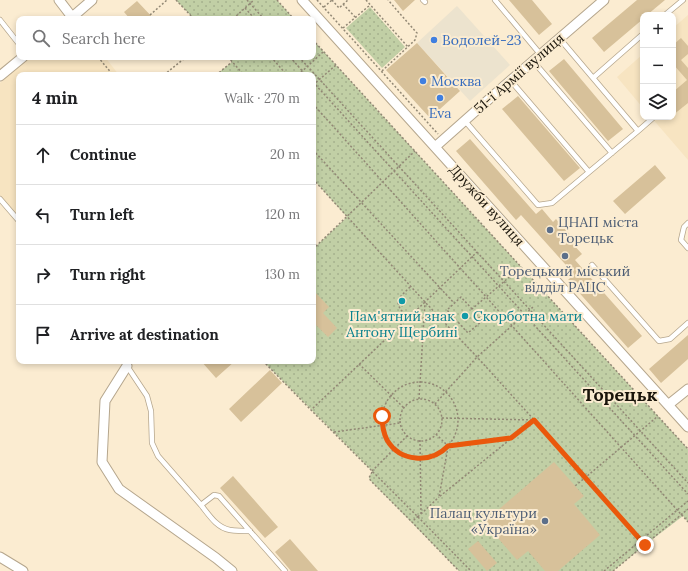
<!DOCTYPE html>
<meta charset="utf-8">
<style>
:root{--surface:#fff;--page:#f2f2f2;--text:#202124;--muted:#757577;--line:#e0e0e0}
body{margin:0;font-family:Lora,serif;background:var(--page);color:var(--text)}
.controls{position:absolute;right:12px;top:12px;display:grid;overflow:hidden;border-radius:8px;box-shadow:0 2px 6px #0003}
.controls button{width:36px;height:36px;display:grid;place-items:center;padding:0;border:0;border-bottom:1px solid var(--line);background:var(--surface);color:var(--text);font:20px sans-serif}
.stop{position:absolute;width:12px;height:12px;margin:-9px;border:3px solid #ea580c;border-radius:50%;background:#fff}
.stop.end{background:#ea580c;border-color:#fff;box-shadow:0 1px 4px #0008}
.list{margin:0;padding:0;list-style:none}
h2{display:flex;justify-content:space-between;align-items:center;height:52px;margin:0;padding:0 16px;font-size:17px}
h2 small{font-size:13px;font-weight:400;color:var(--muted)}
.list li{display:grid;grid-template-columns:26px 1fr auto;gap:12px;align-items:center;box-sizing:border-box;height:60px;padding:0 16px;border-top:1px solid var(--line)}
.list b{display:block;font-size:15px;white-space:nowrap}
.list em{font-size:13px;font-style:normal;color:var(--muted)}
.icon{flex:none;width:22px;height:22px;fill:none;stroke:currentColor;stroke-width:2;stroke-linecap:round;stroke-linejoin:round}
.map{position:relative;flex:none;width:688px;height:571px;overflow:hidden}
.search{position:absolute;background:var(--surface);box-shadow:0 2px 6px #0003;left:16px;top:16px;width:300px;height:44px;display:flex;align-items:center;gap:10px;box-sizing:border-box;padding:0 14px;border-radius:8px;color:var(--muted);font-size:15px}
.panel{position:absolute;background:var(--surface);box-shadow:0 2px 6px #0003;left:16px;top:72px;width:300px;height:292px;border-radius:8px}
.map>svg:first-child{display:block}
.commercial{fill:#ece3ce}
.built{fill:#f7e4c1}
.park{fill:url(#park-dots)}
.building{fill:#d7c19a}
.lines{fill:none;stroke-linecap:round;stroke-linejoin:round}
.service-casing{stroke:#b5a68d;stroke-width:6}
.minor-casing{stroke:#b5a68d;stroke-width:11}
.path{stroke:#928875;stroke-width:1.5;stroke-dasharray:2 2;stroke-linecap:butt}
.service{stroke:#fff;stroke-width:4.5}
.minor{stroke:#fff;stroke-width:9}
.route{stroke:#ea580c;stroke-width:5}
.shop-dot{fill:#3f7fe0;stroke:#fbecd1;stroke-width:1.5}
.service-dot{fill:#5c6f8a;stroke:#fbecd1;stroke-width:1.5}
.culture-dot{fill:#0f9aa8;stroke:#fbecd1;stroke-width:1.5}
.labels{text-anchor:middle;stroke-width:4;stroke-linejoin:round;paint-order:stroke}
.shop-label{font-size:14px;fill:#366cbe;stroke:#fbecd1;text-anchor:start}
.street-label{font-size:14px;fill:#19140a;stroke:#fbecd1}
.service-label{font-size:14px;fill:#4e5e75;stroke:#fbecd1;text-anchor:start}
.culture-label{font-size:14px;fill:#0d838f;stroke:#fbecd1}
.district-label{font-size:18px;font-weight:bold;fill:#19140a;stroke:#fbecd1}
</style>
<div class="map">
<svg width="688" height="571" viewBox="0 0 688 571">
<defs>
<pattern id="park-dots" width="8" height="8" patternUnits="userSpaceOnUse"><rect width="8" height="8" fill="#c1cfa5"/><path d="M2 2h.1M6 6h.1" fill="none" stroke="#a5b18d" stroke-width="1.8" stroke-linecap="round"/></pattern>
</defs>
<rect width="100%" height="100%" fill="#fbecd1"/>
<path class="commercial" d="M457,6L510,65L470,101L417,43Z"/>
<path class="built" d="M688,15V160L651,117H673V28Z
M643,54V108L617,77Z
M30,57H105L119,75H19V218L0,199V83Z"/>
<path class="park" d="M176,0H277L294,19H194Z
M370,7L405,47L382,68L346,28Z
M313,40L688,449V522L683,516L645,545L613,571H459L371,481L369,478L372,471L263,361H313V249L347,217L313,179V75H216L232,62L228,57H313Z"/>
<path class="building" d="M394,0H415L403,11Z
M509,0H532L552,24L539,35Z
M637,0H665L647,15H643V19L604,52L592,38Z
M137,1L154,19H130L124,12Z
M681,38L688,46V54L681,60L688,68V103L673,115V92L687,80L673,64V45Z
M417,43L460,91L430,118L386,70Z
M564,59L623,129L608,141L549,71Z
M518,96L580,168L564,181L502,109Z
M470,139L536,214L542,209L553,222L556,219L574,239L571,242L582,254L575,260L642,336L628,348L568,280L574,274L521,215L516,220L456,151Z
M655,165L666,178L625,214L613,201Z
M313,290L329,307L323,313L337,328L328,337L313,322Z
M688,335V359L661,383L649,369Z
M201,361H235L216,378Z
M270,370L282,383L241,422L229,409Z
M554,462L584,496L574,504L600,535L558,571H545L528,551L517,560L484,522Z
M233,476L278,527L265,538L220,488Z
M290,539L318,571H291L275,552Z
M478,541L497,563L487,571L468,549Z"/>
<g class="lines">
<defs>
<path id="service" d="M423,0L425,2
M495,0L541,55
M665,15L683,0
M0,20L19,44
M643,34L593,78L638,131L654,117
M560,39L593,78
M533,61L612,153
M511,81L589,172
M465,121L538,205L552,203L638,131
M0,199L19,221
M688,223L684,227L681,240L688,248
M592,265L659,341L670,339L688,323
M125,361L127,366L147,396L151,411L152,443L158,456L201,505
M250,531C244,531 237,531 230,530C217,528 209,515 201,505L214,495L219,496L285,571"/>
<path id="minor" d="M59,0L72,17
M302,0L688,427
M70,19L92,0
M0,76L23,57
M435,147L488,100L604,0
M127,366L105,401L102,462L119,489L216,558L232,571
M668,405L688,389
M0,557L23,571"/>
</defs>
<use href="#service" class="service-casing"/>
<use href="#minor" class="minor-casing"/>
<path class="path" d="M176,0L194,19
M247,0L264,19
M277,0L294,19
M317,0L438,134
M332,0L339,8L348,0
M366,0L408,47
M343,4L355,17
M324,7L332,0
M245,8L255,19
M150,15L167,0
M236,19L235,17L254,0
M343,28L370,5
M313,40L688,449
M98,57L113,75
M228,57L244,75
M271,57L287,75
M290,57L306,75
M299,57L688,483
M382,71L415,40L417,33L388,0
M164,75L186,57
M216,75L232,62
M298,75L323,52
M313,82L688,494
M313,85L336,65
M313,104L688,522
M313,150L454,303
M313,179L425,302L477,357L586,477L575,486
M313,249L415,151
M472,309L461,297L447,310L468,333L482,321L472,309L521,267
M408,317L400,309L398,303L401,296L411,286
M263,361L311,410
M359,364L404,408
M382 420a38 38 0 1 1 76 0a38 38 0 1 1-76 0Z
M419,399L425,302L477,252
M400 420a21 21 0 1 1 42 0a21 21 0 1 1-42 0Z
M435,404L477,357L533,307
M442,418L534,420
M334,432L400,423
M436,434L448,446L511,439
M420,440L421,513L418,517L311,410L425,302
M448,447L439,497L534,420
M372,471L408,435
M372,472L369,478L371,481L412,522
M421,514L439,497
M418,516L412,522L459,571
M418,517L471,571
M645,545L586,477L658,416
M604,571L688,501
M613,571L688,509"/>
<use href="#service" class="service"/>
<use href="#minor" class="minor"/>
</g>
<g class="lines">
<path class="route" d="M382,416C382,425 383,432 387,440C400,462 431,464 448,446L511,438L534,420L645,545"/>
</g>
<g class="shop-dot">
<circle cx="434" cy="40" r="4"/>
<circle cx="423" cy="81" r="4"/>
<circle cx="440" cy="98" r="4"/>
</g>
<g class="service-dot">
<circle cx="550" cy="230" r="4"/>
<circle cx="565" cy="256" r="4"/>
<circle cx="545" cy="521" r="4"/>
</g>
<g class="culture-dot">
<circle cx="402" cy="301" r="4"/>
<circle cx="465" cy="316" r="4"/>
</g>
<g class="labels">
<g class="shop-label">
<text x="442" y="45">Водолей-23</text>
<text x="431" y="86">Москва</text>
<text x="440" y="118" text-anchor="middle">Eva</text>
</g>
<g class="street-label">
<text transform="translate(519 73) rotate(-41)" y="5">51-ї Армії вулиця</text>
<text transform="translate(487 205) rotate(48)" y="5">Дружби вулиця</text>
</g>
<g class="service-label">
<text x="558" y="227">ЦНАП міста<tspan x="558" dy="16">Торецьк</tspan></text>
<text x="565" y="276" text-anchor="middle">Торецький міський<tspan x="565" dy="16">відділ РАЦС</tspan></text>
<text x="537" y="518" text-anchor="end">Палац культури<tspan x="537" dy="16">«Україна»</tspan></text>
</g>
<g class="culture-label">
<text x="402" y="321">Пам'ятний знак<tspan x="402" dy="16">Антону Щербині</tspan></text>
<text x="473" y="321" text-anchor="start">Скорботна мати</text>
</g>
<g class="district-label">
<text x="620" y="401">Торецьк</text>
</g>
</g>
</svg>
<div class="controls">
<button>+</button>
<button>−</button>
<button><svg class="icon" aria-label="layers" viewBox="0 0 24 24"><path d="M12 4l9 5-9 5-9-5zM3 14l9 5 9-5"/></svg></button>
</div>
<div class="stop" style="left:382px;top:416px"></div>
<div class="stop end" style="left:645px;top:545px"></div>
<div class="search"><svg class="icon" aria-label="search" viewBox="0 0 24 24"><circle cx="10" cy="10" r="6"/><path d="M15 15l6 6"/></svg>Search here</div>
<section class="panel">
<h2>4 min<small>Walk · 270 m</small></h2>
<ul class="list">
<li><svg class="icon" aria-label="ahead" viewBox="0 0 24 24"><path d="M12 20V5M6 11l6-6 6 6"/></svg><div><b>Continue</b></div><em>20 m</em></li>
<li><svg class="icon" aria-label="left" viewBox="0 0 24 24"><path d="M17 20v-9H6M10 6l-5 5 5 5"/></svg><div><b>Turn left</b></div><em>120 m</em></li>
<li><svg class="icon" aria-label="right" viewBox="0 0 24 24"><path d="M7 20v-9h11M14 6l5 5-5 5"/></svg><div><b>Turn right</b></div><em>130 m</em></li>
<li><svg class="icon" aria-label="arrive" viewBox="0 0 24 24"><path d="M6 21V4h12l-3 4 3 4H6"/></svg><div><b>Arrive at destination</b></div></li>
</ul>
</section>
</div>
